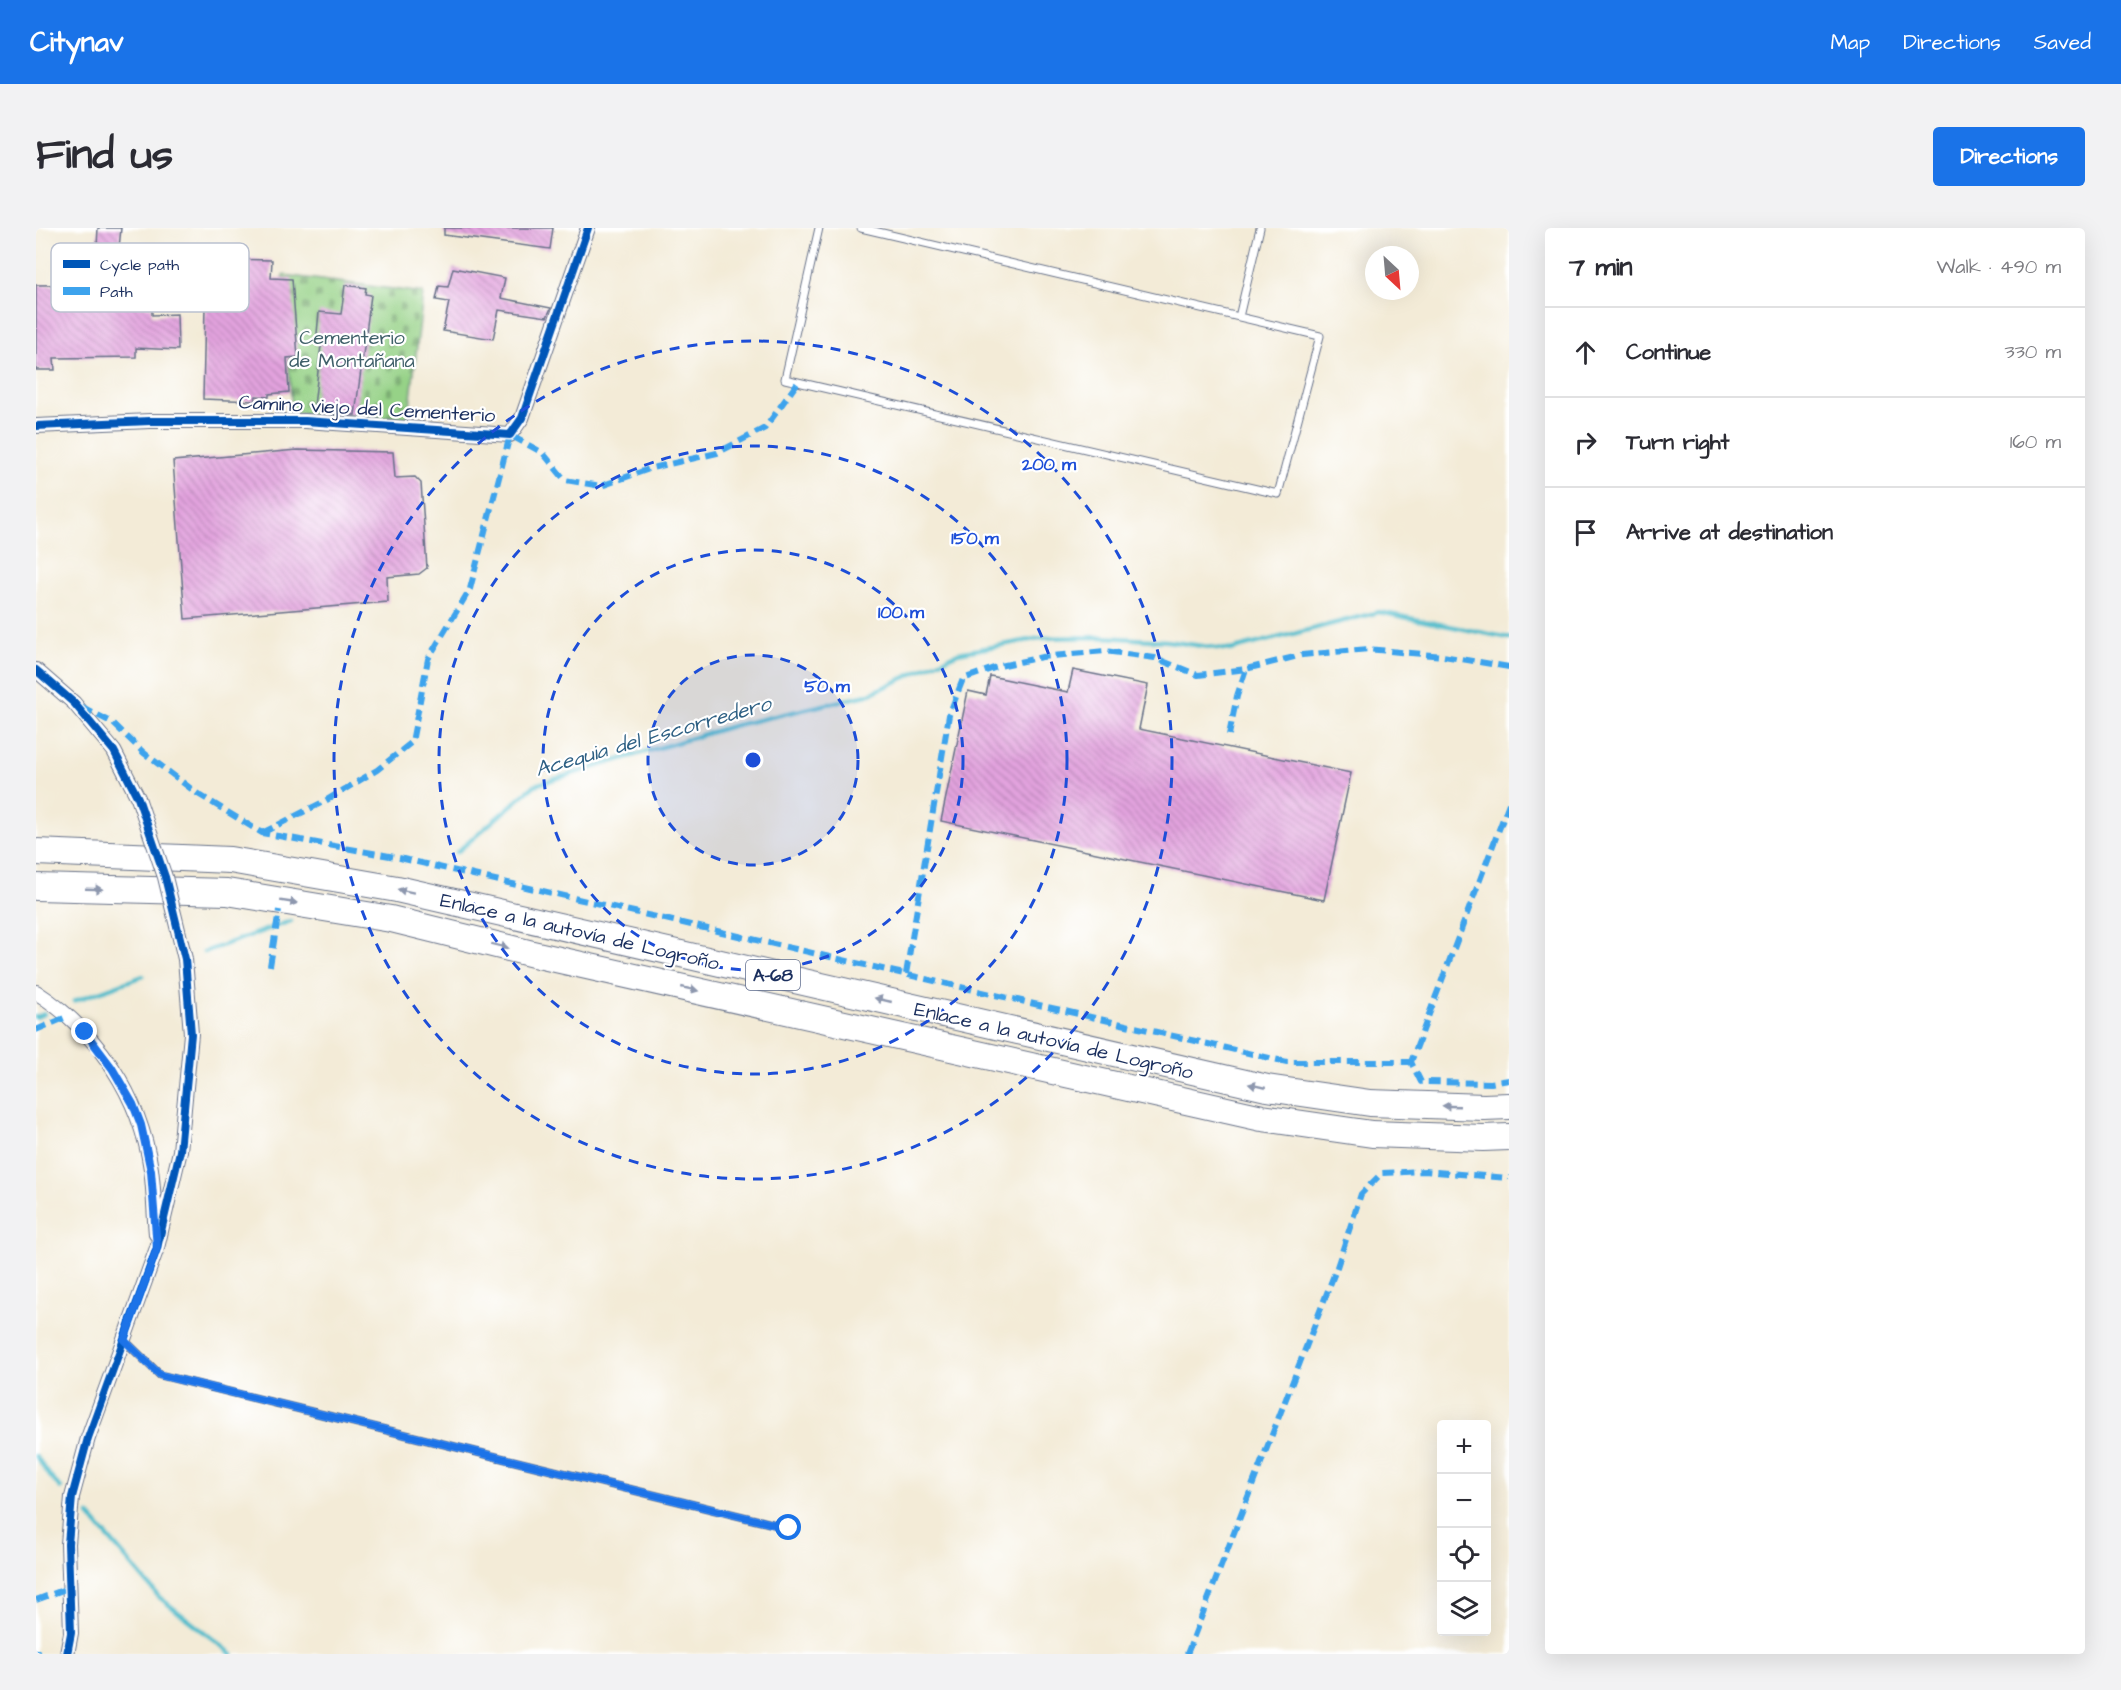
<!DOCTYPE html>
<meta charset="utf-8">
<style>
:root{--surface:#fff;--page:#f2f2f3;--text:#2b2b33;--muted:#7c7c81;--line:#e1e1e2;--accent:#1a73e8}
body{margin:0;font-family:"Architects Daughter",sans-serif;background:var(--page);color:var(--text)}
.controls{position:absolute;right:18px;bottom:18px;display:grid;overflow:hidden;border-radius:6px;box-shadow:0 6px 24px #0002}
.controls button{width:54px;height:54px;display:grid;place-items:center;padding:0;border:0;border-bottom:2px solid var(--line);background:var(--surface);color:var(--text);font:30px sans-serif}
.compass{position:absolute;left:1329px;top:18px;width:54px;height:54px;border-radius:50%;background:var(--surface);box-shadow:0 6px 24px #0002;rotate:154deg}
.stop{position:absolute;width:18px;height:18px;margin:-14px;border:4px solid #1a73e8;border-radius:50%;background:#fff}
.stop.end{background:#1a73e8;border-color:#fff;box-shadow:0 2px 6px #0008}
.list{margin:0;padding:0;list-style:none}
h2{display:flex;justify-content:space-between;align-items:center;height:78px;margin:0;padding:0 24px;font-size:26px}
h2 small{font-size:20px;font-weight:400;color:var(--muted)}
.list li{display:grid;grid-template-columns:39px 1fr auto;gap:18px;align-items:center;box-sizing:border-box;height:90px;padding:0 24px;border-top:2px solid var(--line)}
.list b{display:block;font-size:22px;white-space:nowrap}
.list em{font-size:20px;font-style:normal;color:var(--muted)}
.icon{flex:none;width:33px;height:33px;fill:none;stroke:currentColor;stroke-width:2;stroke-linecap:round;stroke-linejoin:round}
.map{position:relative;flex:none;width:1473px;height:1426px;overflow:hidden;border-radius:6px}
header{display:flex;align-items:center;gap:36px;box-sizing:border-box;height:84px;padding:0 30px;background:var(--accent);color:#fff}
header strong{font-size:28px}
nav{display:flex;gap:33px;margin-inline-start:auto;font-size:21px}
.intro{display:flex;align-items:center;justify-content:space-between;box-sizing:border-box;height:144px;padding:0 36px}
h1{margin:0;font-size:42px}
.button{padding:15px 27px;border-radius:6px;background:var(--accent);color:#fff;font-size:21px;font-weight:700}
main{display:flex;gap:36px;padding:0 36px}
aside{flex:1;background:var(--surface);border-radius:6px;box-shadow:0 6px 24px #0002}
.map>svg:first-child{display:block}
.cemetery{fill:url(#cemetery-stones);stroke:#588072;stroke-width:1.5}
.lines{fill:none;stroke-linecap:round;stroke-linejoin:round}
.stream{stroke:#50bccb;stroke-width:4.5}
.building{fill:url(#building-back-hatch)}
.lane-casing{stroke:#677188;stroke-width:9}
.street-casing{stroke:#677188;stroke-width:16}
.highway-casing{stroke:#677188;stroke-width:28}
.lane{stroke:#fff;stroke-width:7}
.street{stroke:#fff;stroke-width:14}
.highway{stroke:#fff;stroke-width:26}
.street-bridge-casing{stroke:#677188;stroke-width:16;stroke-linecap:butt}
.street-bridge{stroke:#fff;stroke-width:14}
.quiet{stroke:#3da3ed;stroke-width:6;stroke-dasharray:12 6;stroke-linecap:butt}
.cycleway-casing{stroke:#fff;stroke-width:11}
.cycleway{stroke:#0057b8;stroke-width:8}
.oneway{fill:#8d97ae}
.route{stroke:#1a73e8;stroke-width:8}
.ring{fill:none;stroke:#1d4ed8;stroke-width:3;stroke-dasharray:10 8}
.labels{text-anchor:middle;stroke-width:4.5;stroke-linejoin:round;paint-order:stroke}
.shield{fill:#fff;stroke:#5f6d8e;stroke-width:1.5}
.shield-label{font-size:18px;font-weight:bold;fill:#1b2f5e}
.park-label{font-size:20px;fill:#40606a;stroke:#fff}
.street-label{font-size:20px;fill:#1b2f5e;stroke:#fff}
.water-label{font-size:21px;font-style:italic;fill:#2e6084;stroke:#fff}
.key{fill:#fff;stroke:#bbc1cf;stroke-width:1.5}
.key-label{font-size:16px;fill:#1b2f5e}
.centre{fill:#1d4ed8;stroke:#fff;stroke-width:3}
.ring-label{font-size:18px;text-anchor:middle;font-weight:bold;fill:#1d4ed8;stroke:#fff;stroke-width:4.5;stroke-linejoin:round;paint-order:stroke}
</style>
<header>
<strong>Citynav</strong>
<nav><a>Map</a><a>Directions</a><a>Saved</a></nav>
</header>
<div class="intro"><h1>Find us</h1><a class="button">Directions</a></div>
<main>
<div class="map">
<svg width="1473" height="1426" viewBox="0 0 1473 1426">
<defs>
<pattern id="cemetery-stones" width="16" height="16" patternUnits="userSpaceOnUse" patternTransform="scale(1.5)"><rect width="16" height="16" fill="#96d287"/><path d="M2 7V4a2 2 0 0 1 4 0v3zM10 15v-3a2 2 0 0 1 4 0v3z" fill="#7aab72"/></pattern>
<pattern id="building-back-hatch" width="6" height="6" patternUnits="userSpaceOnUse" patternTransform="scale(1.5)"><rect width="6" height="6" fill="#e3a3de"/><path d="M-1 5l2 2M0 0l6 6M5-1l2 2" fill="none" stroke="#b785b7"/></pattern>
</defs>
<rect width="100%" height="100%" fill="#fff"/>
<filter id="ink" filterUnits="userSpaceOnUse"><feTurbulence type="fractalNoise" baseFrequency=".0167" numOctaves="2"/><feDisplacementMap in="SourceGraphic" scale="12" xChannelSelector="R" yChannelSelector="G"/><feConvolveMatrix kernelMatrix="1 2 1 2 8 2 1 2 1" color-interpolation-filters="sRGB"/></filter>
<filter id="wash" filterUnits="userSpaceOnUse"><feTurbulence type="fractalNoise" baseFrequency=".008" numOctaves="4" result="noise"/><feDisplacementMap in="SourceGraphic" scale="24" xChannelSelector="R" yChannelSelector="G"/><feGaussianBlur stdDeviation="1.35" result="paint"/><feColorMatrix in="noise" values="0 0 0 0 0 0 0 0 0 0 0 0 0 0 0 0 0 1.4 0 .05"/><feComposite in="paint" operator="in"/></filter>
<g filter="url(#wash)">
<rect width="100%" height="100%" fill="#f3ebd7"/>
<path class="cemetery" d="M247,47L387,65L372,197L256,184Z"/>
<g class="lines">
<path class="stream" d="M421,624L499,557L696,498L831,467L922,425L1005,410L1067,409L1131,413L1194,422L1343,384L1473,410
M168,724L255,693
M38,773L107,748
M0,789L8,786
M0,1228L16,1251L25,1260
M53,1287L123,1369L196,1426"/>
</g>
<g id="blocks">
<path class="building" d="M62,0H85L83,20L61,19Z
M408,0H517L514,21L408,7Z
M170,31L236,32L235,50L256,51L262,129L251,130L253,164L233,166V169L220,168L219,173L167,171Z
M417,40L469,50L465,70L515,80L511,89L463,82L457,111L407,103L413,74L400,72L403,58L412,59Z
M100,56L99,78L116,79V87L141,86L142,122L100,120V129L18,130L19,142H0V57Z
M309,57L330,60L329,66L335,67L319,187L285,185L286,179L278,178L285,117L280,116L283,84L305,86Z
M261,222L357,224L359,250L379,249L385,255L391,340L383,346L351,349L352,374L149,391L137,233Z
M1037,442L1112,457L1103,501L1315,545L1288,672L905,593L932,463L950,467L954,448L1032,464Z"/>
</g>
</g>
<g filter="url(#ink)">
<use href="#blocks" fill-opacity="0" stroke="#677188" stroke-width="1.5"/>
<g class="lines">
<defs>
<path id="lane" d="M783,0L749,151L1242,266L1284,108L825,0
M1203,89L1224,0
M88,1112L124,1147L753,1300"/>
<path id="street" d="M0,198L114,193H269L474,207L486,190L552,0
M0,442L38,475L78,523L102,570
M0,764C62,804 104,868 115,941C118,962 118,984 120,1006
M31,1426L35,1405L32,1316L36,1269L52,1210L121,1020L144,923L155,806L149,731"/>
<path id="highway" d="M0,624L194,632L361,661L1231,860L1334,875L1448,879L1473,878
M0,659L191,664L355,691L497,726L1226,890L1336,906L1447,910L1473,909"/>
</defs>
<use href="#lane" class="lane-casing"/>
<use href="#street" class="street-casing"/>
<use href="#highway" class="highway-casing"/>
<use href="#lane" class="lane"/>
<use href="#street" class="street"/>
<use href="#highway" class="highway"/>
<defs>
<path id="street-bridge" d="M102,570L129,649L149,731"/>
</defs>
<use href="#street-bridge" class="street-bridge-casing"/>
<use href="#street-bridge" class="street-bridge"/>
<path class="quiet" d="M46,479L77,495L108,525L162,566L226,605L359,629L1251,834H1375
M1193,507L1201,468L1210,441
M1473,575L1375,834L1385,854L1455,855L1473,852
M226,605L289,573L341,542L376,514L392,431L434,361L474,207L507,225L529,252L565,258L616,240L681,225L729,200L762,154
M234,738L243,682
M870,746L913,487L927,451L964,438L1006,429L1069,423L1119,430L1162,447L1210,441L1266,427L1332,421L1407,428L1473,439
M0,802L33,788
M0,1372L35,1359
M0,1422L2,1426
M1151,1426L1301,1039L1325,966L1346,945L1389,943L1473,950"/>
<defs>
<path id="cycleway" d="M0,198L114,193H269L474,207L486,190L552,0
M0,442L38,475L78,523L102,570L129,649L149,731L155,806L144,923L121,1020L52,1210L36,1269L32,1316L35,1405L31,1426"/>
</defs>
<use href="#cycleway" class="cycleway-casing"/>
<use href="#cycleway" class="cycleway"/>
</g>
<defs><path id="oneway-solid" d="M-6-.8H1V-3.2L6.5 0L1 3.2V.8H-6Z" transform="scale(1.5)"/></defs>
<g class="oneway">
<use href="#oneway-solid" transform="translate(58 661) rotate(2)"/>
<use href="#oneway-solid" transform="translate(370 663) rotate(-168)"/>
<use href="#oneway-solid" transform="translate(253 674) rotate(9)"/>
<use href="#oneway-solid" transform="translate(464 718) rotate(14)"/>
<use href="#oneway-solid" transform="translate(654 761) rotate(13)"/>
<use href="#oneway-solid" transform="translate(847 772) rotate(-167)"/>
<use href="#oneway-solid" transform="translate(1221 858) rotate(-167)"/>
<use href="#oneway-solid" transform="translate(1415 878) rotate(-178)"/>
</g>
</g>
<g class="lines" filter="url(#ink)">
<path class="route" d="M49,804L76,840L97,876L105,897L115,943L121,1020L88,1112L124,1147L753,1300"/>
</g>
<circle cx="717" cy="532" r="105" fill="#1d4ed8" fill-opacity=".12"/>
<g class="ring">
<circle cx="717" cy="532" r="105"/>
<circle cx="717" cy="532" r="210"/>
<circle cx="717" cy="532" r="314"/>
<circle cx="717" cy="532" r="419"/>
</g>
<g class="labels">
<rect class="shield" x="710" y="732" width="54" height="30" rx="4.5"/>
<g class="shield-label">
<text x="737" y="753">A-68</text>
</g>
<g class="park-label">
<text x="316" y="116">Cementerio<tspan x="316" dy="23">de Montañana</tspan></text>
</g>
<g class="street-label">
<text transform="translate(331 180) rotate(3)" y="7">Camino viejo del Cementerio</text>
<text transform="translate(544 703) rotate(13)" y="7">Enlace a la autovía de Logroño</text>
<text transform="translate(1018 812) rotate(13)" y="7">Enlace a la autovía de Logroño</text>
</g>
<g class="water-label">
<text transform="translate(617 508) rotate(-16)" y="7">Acequia del Escorredero</text>
</g>
</g>
<rect x="15" y="15" width="198" height="69" rx="9" class="key"/>
<rect x="27" y="32" width="27" height="8" fill="#0057b8"/>
<rect x="27" y="59" width="27" height="8" fill="#3da3ed"/>
<g class="key-label">
<text x="64" y="42">Cycle path</text>
<text x="64" y="69">Path</text>
</g>
<circle cx="717" cy="532" r="9" class="centre"/>
<g class="ring-label">
<text x="1013" y="242">200 m</text>
<text x="939" y="316">150 m</text>
<text x="865" y="390">100 m</text>
<text x="791" y="464">50 m</text>
</g>
</svg>
<div class="controls">
<button>+</button>
<button>−</button>
<button><svg class="icon" aria-label="locate" viewBox="0 0 24 24"><circle cx="12" cy="12" r="6"/><path d="M12 2v4M12 18v4M2 12h4M18 12h4"/></svg></button>
<button><svg class="icon" aria-label="layers" viewBox="0 0 24 24"><path d="M12 4l9 5-9 5-9-5zM3 14l9 5 9-5"/></svg></button>
</div>
<svg class="compass" viewBox="-18 -18 36 36"><path d="M0-13l5 13h-10z" fill="#e53935"/><path d="M0 13l5-13h-10z" fill="#7c7c81"/></svg>
<div class="stop" style="left:753px;top:1300px"></div>
<div class="stop end" style="left:49px;top:804px"></div>
</div>
<aside>
<h2>7 min<small>Walk · 490 m</small></h2>
<ul class="list">
<li><svg class="icon" aria-label="ahead" viewBox="0 0 24 24"><path d="M12 20V5M6 11l6-6 6 6"/></svg><div><b>Continue</b></div><em>330 m</em></li>
<li><svg class="icon" aria-label="right" viewBox="0 0 24 24"><path d="M7 20v-9h11M14 6l5 5-5 5"/></svg><div><b>Turn right</b></div><em>160 m</em></li>
<li><svg class="icon" aria-label="arrive" viewBox="0 0 24 24"><path d="M6 21V4h12l-3 4 3 4H6"/></svg><div><b>Arrive at destination</b></div></li>
</ul>
</aside>
</main>
